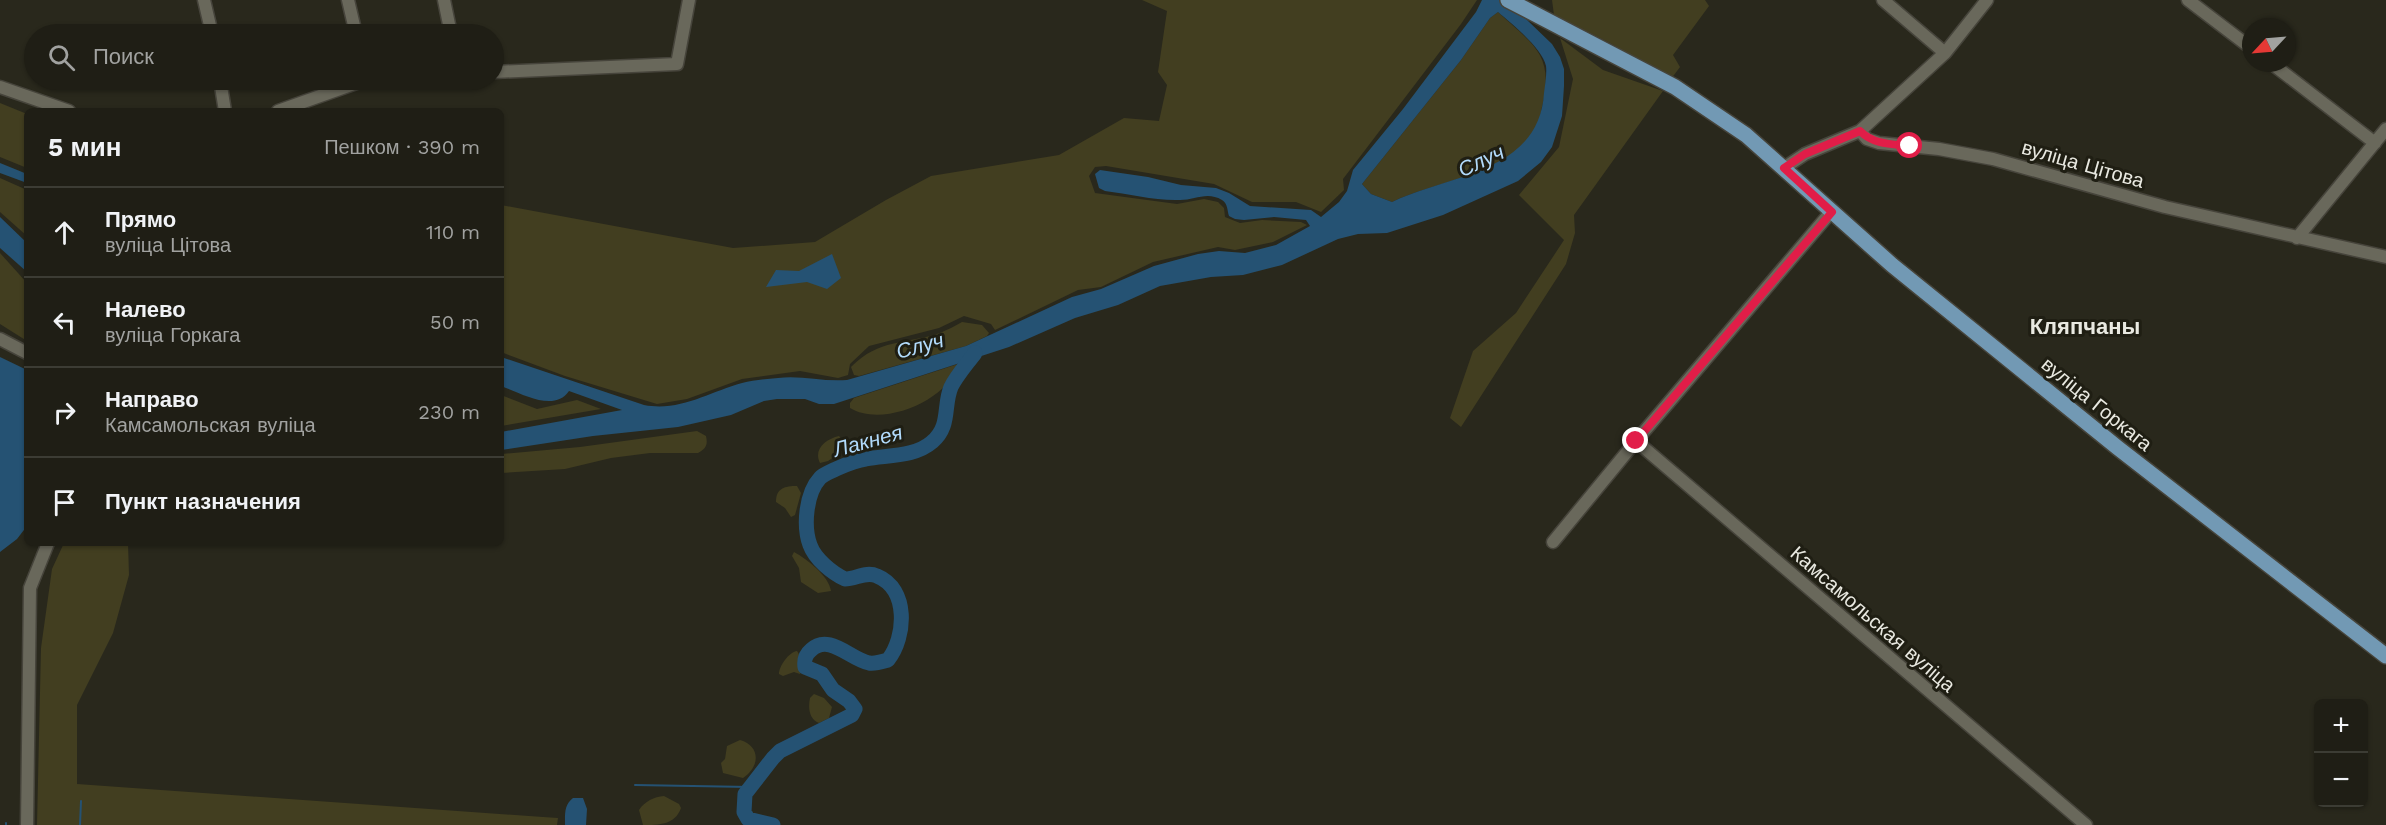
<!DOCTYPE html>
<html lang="ru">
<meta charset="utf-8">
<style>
:root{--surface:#1f1e15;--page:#27271e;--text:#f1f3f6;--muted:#a1a2a0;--line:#3c3c34}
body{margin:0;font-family:"Work Sans",sans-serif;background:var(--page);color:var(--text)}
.controls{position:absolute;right:18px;bottom:18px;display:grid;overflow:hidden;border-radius:9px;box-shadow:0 2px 4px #0004}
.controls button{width:54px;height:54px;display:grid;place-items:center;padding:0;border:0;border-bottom:2px solid var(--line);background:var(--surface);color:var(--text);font:30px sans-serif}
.compass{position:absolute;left:2242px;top:18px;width:54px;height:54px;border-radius:50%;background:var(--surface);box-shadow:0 2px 4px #0004;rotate:244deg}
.stop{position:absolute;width:18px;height:18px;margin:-14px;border:4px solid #e11d48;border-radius:50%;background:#fff}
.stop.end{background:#e11d48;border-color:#fff;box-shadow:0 2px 6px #0008}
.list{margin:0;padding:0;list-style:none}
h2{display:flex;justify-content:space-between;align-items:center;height:78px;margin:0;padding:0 24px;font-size:26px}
h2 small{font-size:20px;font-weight:400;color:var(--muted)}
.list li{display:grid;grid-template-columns:39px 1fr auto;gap:18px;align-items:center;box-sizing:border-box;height:90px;padding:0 24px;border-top:2px solid var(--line)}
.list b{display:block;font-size:22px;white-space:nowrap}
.list p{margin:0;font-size:20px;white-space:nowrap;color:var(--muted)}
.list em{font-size:20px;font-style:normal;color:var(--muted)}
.icon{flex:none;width:33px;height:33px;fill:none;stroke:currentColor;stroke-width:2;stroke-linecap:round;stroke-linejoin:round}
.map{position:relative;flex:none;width:2386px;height:825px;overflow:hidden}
.search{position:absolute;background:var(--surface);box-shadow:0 2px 4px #0004;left:24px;top:24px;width:480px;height:66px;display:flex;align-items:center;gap:15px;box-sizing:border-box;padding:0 21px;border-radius:33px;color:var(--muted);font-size:22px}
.panel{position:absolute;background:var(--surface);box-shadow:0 2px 4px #0004;left:24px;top:108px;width:480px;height:438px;border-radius:9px}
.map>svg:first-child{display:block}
.green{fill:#423e20}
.water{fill:#255273;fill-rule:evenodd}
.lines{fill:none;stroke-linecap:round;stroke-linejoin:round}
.stream{stroke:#255273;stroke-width:2}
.river{stroke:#255273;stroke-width:15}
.minor-casing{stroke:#46443b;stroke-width:15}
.major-casing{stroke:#46443b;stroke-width:18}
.minor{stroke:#69685b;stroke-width:12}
.major{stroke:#7299b4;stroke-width:15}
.route{stroke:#e11d48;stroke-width:8}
.labels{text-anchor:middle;stroke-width:6;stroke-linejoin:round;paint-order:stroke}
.street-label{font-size:20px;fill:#e9e9e1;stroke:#1f1e13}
.water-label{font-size:21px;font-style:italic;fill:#b2dbfc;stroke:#1f1e13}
.quarter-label{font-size:22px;font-weight:bold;fill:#e9e9e1;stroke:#1f1e13}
</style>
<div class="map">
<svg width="2386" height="825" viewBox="0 0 2386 825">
<rect width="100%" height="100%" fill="#29281c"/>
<path class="green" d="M1142,0H1477L1461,24L1343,179L1344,190L1321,212L1296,202H1252L1214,184L1106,166L1095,167L1089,176L1095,193L1177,204L1204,199L1218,202L1224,208L1225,217L1240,223L1262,220L1301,222L1307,225L1273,242L1235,250L1218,247L1153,262L1101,287L1078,290L995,330L991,324L964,316L939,328L869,346L850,364L848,375L838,378L800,371L742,379L687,399L657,404L565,376L501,352V205L733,248L815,242L886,200L931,176L1059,155L1124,118L1159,121L1167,85L1158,72L1167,11Z
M1552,0H1705L1709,6L1673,55L1680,67L1671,79L1610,43L1554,15Z
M1498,12C1533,45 1555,54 1542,107C1540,118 1538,128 1531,137C1501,175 1433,182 1392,202L1371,194L1362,184L1461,60L1490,18Z
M1560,38L1603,70L1663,91L1574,215L1575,233L1566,264L1461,427L1450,418L1473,351L1516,313L1564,240L1519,195L1559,147L1573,79Z
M0,103L27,114V168L0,157Z
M0,178L27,190V236L0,212Z
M0,253L27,283V341L0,324Z
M962,322L982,325L989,333L987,336L966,346L859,376L854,375L851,367C880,338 904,345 940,333C947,330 955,326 962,322Z
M958,364C949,400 883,428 850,408V403L854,398Z
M501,395L537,409L577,400L601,409L501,426Z
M697,431L706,436C708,445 706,449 698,453H650L611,458L565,469L501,473V454L580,447Z
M839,436L848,447L828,461L820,463C813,449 826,439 839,436Z
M797,486L801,493L795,515L791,517L785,508L776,502C776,488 785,486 797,486Z
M64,543H128L129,575L113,633L77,705V784L543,817L558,818L557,825H37L41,648L52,569Z
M794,552C807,559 829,576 831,591L818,593L801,582L799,568L792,556Z
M797,651C801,657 804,668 800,674L794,672L783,676L779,674C779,666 789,652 797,651Z
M814,694L824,698L832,707L829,718L819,723C809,719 808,708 810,698Z
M740,740C761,746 760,767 743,778L723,773L721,763L725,759L727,746Z
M664,796L679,804L681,808C675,825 659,825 643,825L639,810C645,801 654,797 664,796Z"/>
<path class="water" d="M1482,0H1520L1526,19L1552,44L1560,57L1564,69V86L1562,116L1552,147L1541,162L1518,181L1443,215L1387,233L1358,234L1338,239L1282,265L1243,275L1211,277L1160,286L1118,305L1075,318L1009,347L834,404H819L805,399H777L764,401L731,415L678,427L593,436L501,450V432L622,410L569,391C554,413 521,393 501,386V357L644,405C680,412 709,392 742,383C753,380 766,379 778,378C801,375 823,382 847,380L966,346L1072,297L1101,289L1154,266L1198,254L1219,251L1245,253L1276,245L1310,226L1306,220L1274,217L1244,220L1235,219L1229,216C1227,210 1228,204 1222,200C1207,191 1195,200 1180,200C1156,201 1129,194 1105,191L1099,188L1095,174L1100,170L1148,177L1181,185L1216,188L1229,193L1250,206L1311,210L1321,217L1339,202L1347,191L1353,170L1403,109L1476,12ZM1498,12C1512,24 1542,48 1546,66C1547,74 1545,85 1544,93C1539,173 1448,175 1392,202L1371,194L1362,184L1461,60L1490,18Z
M0,163L27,174V183L0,173Z
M0,217L27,243V272L0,248Z
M832,254L841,278L827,289L807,282L766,287L776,270L799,271Z
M0,357L27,370V526L17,539L0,552Z
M573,798H583L587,809L586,825H565C565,814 564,805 573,798Z"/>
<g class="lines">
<path class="stream" d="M635,785L750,787
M6,825V823
M80,825L81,801"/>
<path class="river" d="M773,825L748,819L744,812L745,794L773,758L780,751L852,715L855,709L849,701L833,690L822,674L805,667C804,660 805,655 811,650C829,633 850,659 869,663C875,664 881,662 888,660C906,637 909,589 877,576C866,571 856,579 845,579C832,573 815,559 810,545C803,526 806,493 820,478C824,474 830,472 836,469C845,465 856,460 866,459C887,455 915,457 932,442C951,426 943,406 951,387C957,375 967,364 975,353"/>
<defs>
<path id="minor" d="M204,0L212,34
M348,0L356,34
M444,0L451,34
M1883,0L1945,53
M2188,0L2251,48
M2271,63L2375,143
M494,72L677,64L689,0
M220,80L225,111
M0,87L69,111
M278,111L365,80H374
M1860,131L1867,139L1879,143L1939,149L1993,159L2165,207L2386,257
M1784,168L1805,154L1860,131L1945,53L1987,0
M2297,238L2386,129
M0,339L27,353
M1636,441L2086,825
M1553,542L1636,441L1831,212
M27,825L30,588L48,543"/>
<path id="major" d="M1508,0L1675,87L1746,135L1892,265L2118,448L2386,656"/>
</defs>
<use href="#minor" class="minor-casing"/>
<use href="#major" class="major-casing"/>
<use href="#minor" class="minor"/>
<use href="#major" class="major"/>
</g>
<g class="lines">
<path class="route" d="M1636,441L1832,212L1784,168L1805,154L1860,131C1874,145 1892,144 1910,146"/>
</g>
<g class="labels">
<g class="street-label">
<text transform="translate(2083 164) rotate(16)" y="7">вуліца Цітова</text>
<text transform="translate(2097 404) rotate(39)" y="7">вуліца Горкага</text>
<text transform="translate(1873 619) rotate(41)" y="7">Камсамольская вуліца</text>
</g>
<g class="water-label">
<text transform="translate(1481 161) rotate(-25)" y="7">Случ</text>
<text transform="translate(920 346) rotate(-15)" y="7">Случ</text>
<text transform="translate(868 441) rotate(-15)" y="7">Лакнея</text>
</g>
<g class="quarter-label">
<text x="2085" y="334">Кляпчаны</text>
</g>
</g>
</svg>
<div class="controls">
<button>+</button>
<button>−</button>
</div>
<svg class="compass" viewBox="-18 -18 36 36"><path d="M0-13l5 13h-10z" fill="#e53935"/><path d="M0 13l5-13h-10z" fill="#a1a2a0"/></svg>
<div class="stop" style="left:1910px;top:146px"></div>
<div class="stop end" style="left:1636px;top:441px"></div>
<div class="search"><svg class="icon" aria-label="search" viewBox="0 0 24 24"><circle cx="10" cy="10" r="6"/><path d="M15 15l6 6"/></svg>Поиск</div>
<section class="panel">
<h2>5 мин<small>Пешком · 390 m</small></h2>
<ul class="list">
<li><svg class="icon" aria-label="ahead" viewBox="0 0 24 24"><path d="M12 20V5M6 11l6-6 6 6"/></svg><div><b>Прямо</b><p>вуліца Цітова</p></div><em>110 m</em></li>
<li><svg class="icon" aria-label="left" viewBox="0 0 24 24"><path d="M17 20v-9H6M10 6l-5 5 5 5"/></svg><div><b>Налево</b><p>вуліца Горкага</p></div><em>50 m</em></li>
<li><svg class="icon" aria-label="right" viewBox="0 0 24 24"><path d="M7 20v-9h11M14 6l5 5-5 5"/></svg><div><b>Направо</b><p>Камсамольская вуліца</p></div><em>230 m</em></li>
<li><svg class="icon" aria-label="arrive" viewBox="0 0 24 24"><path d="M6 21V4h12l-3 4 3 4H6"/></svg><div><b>Пункт назначения</b></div></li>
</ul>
</section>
</div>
